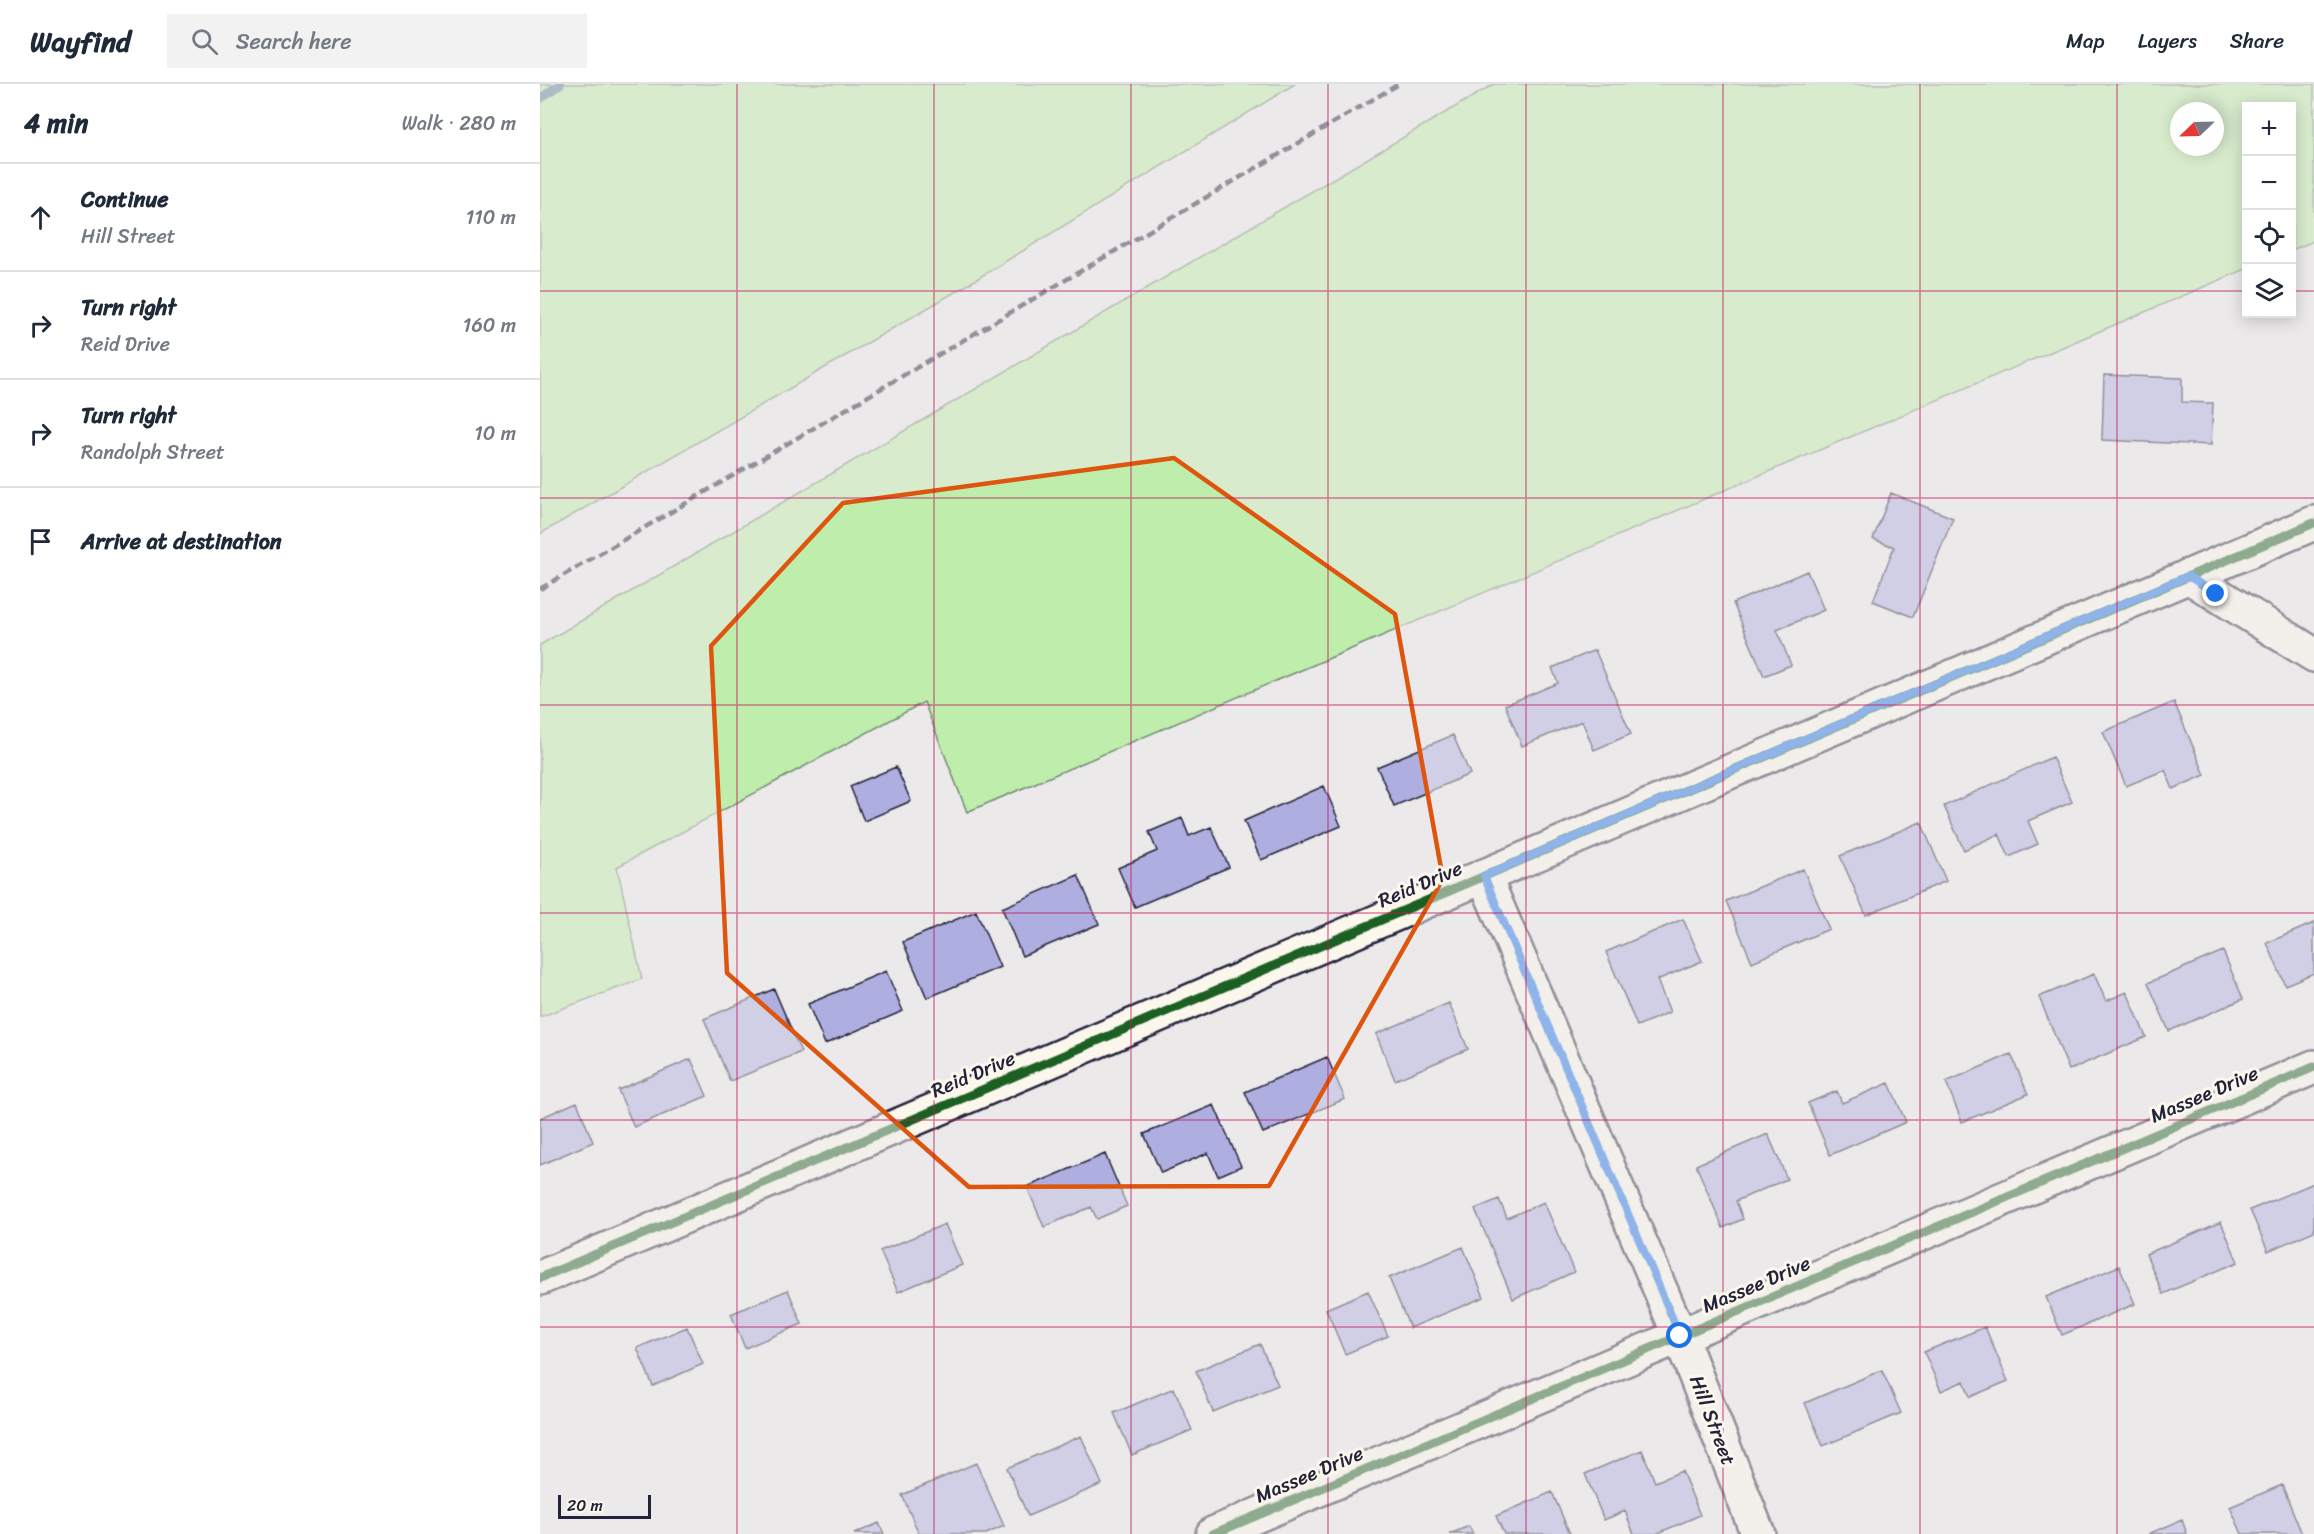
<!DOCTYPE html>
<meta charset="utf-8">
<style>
:root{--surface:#fff;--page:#f2f2f3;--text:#1f2937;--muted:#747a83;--line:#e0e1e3}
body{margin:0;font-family:Sriracha,sans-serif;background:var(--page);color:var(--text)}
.controls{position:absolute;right:18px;top:18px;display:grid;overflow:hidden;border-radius:0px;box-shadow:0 3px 15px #0003}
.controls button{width:54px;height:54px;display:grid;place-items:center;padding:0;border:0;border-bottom:2px solid var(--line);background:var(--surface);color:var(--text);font:30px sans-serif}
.compass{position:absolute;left:1630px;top:18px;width:54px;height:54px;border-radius:50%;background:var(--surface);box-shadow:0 3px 15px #0003;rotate:247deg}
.scale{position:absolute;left:18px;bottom:15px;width:93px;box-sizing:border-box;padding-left:6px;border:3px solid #22223b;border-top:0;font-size:16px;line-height:21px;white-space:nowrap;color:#22223b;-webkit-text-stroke:4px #fbf7ec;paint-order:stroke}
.stop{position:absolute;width:18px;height:18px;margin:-14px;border:4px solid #1a73e8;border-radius:50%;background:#fff}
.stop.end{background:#1a73e8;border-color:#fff;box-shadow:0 2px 6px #0008}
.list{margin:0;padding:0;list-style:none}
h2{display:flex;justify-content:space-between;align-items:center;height:78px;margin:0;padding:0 24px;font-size:26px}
h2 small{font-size:20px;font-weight:400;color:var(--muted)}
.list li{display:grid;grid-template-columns:39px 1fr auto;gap:18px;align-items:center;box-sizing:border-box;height:108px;padding:0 24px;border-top:2px solid var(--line)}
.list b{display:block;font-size:22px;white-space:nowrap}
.list p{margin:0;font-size:20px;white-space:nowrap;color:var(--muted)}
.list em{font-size:20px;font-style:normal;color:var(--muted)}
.icon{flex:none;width:33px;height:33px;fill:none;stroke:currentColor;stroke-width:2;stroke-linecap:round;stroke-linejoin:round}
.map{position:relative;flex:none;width:1774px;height:1450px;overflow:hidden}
header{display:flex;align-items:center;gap:36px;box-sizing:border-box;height:84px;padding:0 30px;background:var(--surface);border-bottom:2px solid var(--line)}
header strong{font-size:28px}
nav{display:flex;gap:33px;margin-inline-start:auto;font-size:21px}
.search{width:420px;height:54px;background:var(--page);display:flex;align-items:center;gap:15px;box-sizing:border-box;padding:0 21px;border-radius:0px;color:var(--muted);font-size:22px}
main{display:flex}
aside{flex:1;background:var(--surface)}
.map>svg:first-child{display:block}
.green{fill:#bfedab;stroke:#708873;stroke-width:1.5;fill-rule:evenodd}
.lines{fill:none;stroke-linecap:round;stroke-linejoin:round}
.stream{stroke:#5c84a0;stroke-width:9}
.building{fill:#aeafe0;stroke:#22223b;stroke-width:1.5}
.street-casing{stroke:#22223b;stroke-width:38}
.street{stroke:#fbf7ec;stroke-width:33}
.rail{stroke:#22223b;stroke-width:4.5;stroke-dasharray:9 4.5;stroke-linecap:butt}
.cycleway-casing{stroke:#fbf7ec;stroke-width:13}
.cycleway{stroke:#1b5e20;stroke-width:9}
.route{stroke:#1a73e8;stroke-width:8}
.marked{fill:none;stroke:#de560e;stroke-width:4.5;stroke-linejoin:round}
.grid{fill:none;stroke:#c2185b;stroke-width:1.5;stroke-opacity:0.55}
.labels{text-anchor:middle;stroke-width:6;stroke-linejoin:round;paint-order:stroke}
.street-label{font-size:20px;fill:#22223b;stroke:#fbf7ec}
</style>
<header>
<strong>Wayfind</strong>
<div class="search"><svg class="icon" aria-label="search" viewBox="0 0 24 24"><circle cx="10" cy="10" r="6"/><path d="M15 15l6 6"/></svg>Search here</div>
<nav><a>Map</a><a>Layers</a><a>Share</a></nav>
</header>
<main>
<aside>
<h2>4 min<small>Walk · 280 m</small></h2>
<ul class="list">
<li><svg class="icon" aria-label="ahead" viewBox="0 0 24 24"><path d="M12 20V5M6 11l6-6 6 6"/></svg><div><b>Continue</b><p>Hill Street</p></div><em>110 m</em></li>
<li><svg class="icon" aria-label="right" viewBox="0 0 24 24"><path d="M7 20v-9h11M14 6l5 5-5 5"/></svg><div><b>Turn right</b><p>Reid Drive</p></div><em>160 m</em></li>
<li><svg class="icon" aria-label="right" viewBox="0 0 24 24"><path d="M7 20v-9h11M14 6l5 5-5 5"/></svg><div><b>Turn right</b><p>Randolph Street</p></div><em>10 m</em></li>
<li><svg class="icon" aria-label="arrive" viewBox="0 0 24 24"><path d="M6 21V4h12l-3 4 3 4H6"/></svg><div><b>Arrive at destination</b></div></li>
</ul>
</aside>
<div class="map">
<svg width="1774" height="1450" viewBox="0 0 1774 1450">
<rect width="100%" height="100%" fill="#ece9ea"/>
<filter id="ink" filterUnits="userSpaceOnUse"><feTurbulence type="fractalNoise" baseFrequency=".0167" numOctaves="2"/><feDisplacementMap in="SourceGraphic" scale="12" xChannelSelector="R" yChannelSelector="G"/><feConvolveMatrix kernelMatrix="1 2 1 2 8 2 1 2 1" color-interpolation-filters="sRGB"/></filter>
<g filter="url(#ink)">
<path class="green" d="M0,0H755L427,201L0,450Z
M954,0H1774V157L1752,166V22H1706V185L427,728L384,618L77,783L102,895L0,933V561ZM1639,27H1675V63H1639Z"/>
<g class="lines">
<path class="stream" d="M0,15L20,0"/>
</g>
<path class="building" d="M1564,291L1642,294V318L1673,319L1671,361L1562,356Z
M1351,409L1413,434L1373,533L1333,517L1354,463L1333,455Z
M1267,487L1284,526L1237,546L1251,581L1224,592L1193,519Z
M1055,566L1091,650L1054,666L1042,637L982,662L965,621L1018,599L1012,584Z
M1634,618L1665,691L1633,705L1625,686L1586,702L1563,648Z
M913,651L930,690L854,722L837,683Z
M1512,673L1532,718L1488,737L1498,760L1469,773L1459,750L1424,766L1404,722Z
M356,683L371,717L324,737L310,702Z
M784,702L801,742L721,776L704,737Z
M642,734L649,752L671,743L689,783L595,823L578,784L617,767L609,748Z
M1381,738L1406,797L1326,831L1300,772Z
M1263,785L1289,845L1212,878L1186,817Z
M538,791L559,840L482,872L462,824Z
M436,827L460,883L387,914L363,858Z
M1143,835L1162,877L1117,896L1130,928L1097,942L1066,868Z
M1774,839V889L1745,901L1727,859Z
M1683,867L1703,915L1629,947L1608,899Z
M346,887L363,927L285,960L268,920Z
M1554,890L1566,917L1587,908L1606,953L1529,986L1499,913Z
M234,905L261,968L190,997L164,935Z
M909,919L928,965L855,996L836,950Z
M1471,970L1488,1010L1422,1038L1406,998Z
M787,973L805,1015L723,1049L705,1008Z
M151,975L167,1012L94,1043L78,1006Z
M1349,999L1366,1038L1290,1071L1268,1019L1297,1007L1302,1019Z
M37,1018L53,1058L0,1081V1034Z
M674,1021L701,1082L678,1092L668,1069L621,1089L604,1050Z
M1228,1050L1247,1095L1196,1117L1203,1135L1183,1144L1156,1081Z
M565,1070L587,1122L557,1135L551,1123L504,1143L487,1103Z
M1774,1099V1147L1728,1167L1710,1126Z
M959,1115L967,1134L1004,1118L1034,1188L973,1215L935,1125Z
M1681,1138L1698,1178L1623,1210L1606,1170Z
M405,1140L422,1181L358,1208L340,1167Z
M923,1163L944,1213L870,1244L849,1194Z
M1579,1182L1595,1220L1522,1251L1506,1213Z
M248,1206L262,1240L205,1264L191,1230Z
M828,1207L848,1252L805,1270L786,1225Z
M147,1243L163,1280L113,1302L97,1264Z
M1445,1243L1468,1297L1430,1313L1424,1297L1401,1307L1384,1268Z
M720,1260L738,1301L673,1328L656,1287Z
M1342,1286L1361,1329L1283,1362L1265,1319Z
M634,1304L652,1346L592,1371L574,1329Z
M541,1352L562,1400L488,1432L467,1384Z
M1102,1366L1115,1398L1142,1387L1160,1431L1116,1450H1094L1085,1427L1064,1436L1045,1390Z
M436,1379L464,1442L446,1450H379L362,1411Z
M1742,1401L1762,1450H1702L1690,1423Z
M1012,1408L1030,1450H964L956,1432Z
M1642,1436L1647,1450H1608Z
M339,1439L344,1450H314Z
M929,1442L933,1450H910Z"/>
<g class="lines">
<defs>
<path id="street" d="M1648,492L1774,571
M944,792L1140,1252L1218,1450
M0,1194L1774,439
M673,1450L1774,983"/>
</defs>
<use href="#street" class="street-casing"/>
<use href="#street" class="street"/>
<path class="rail" d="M0,505L859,0"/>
<defs>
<path id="cycleway" d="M0,1194L1774,439
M673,1450L1774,983"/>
</defs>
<use href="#cycleway" class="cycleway-casing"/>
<use href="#cycleway" class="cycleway"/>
</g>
</g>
<g class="lines" filter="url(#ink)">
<path class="route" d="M1140,1252L944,792L1648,492L1676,510"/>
</g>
<path d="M0 0H1774V1450H0ZM634,374L855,530L903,795L729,1102L429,1103L187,889L171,562L303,419Z" fill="#ece9ea" fill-opacity=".55" fill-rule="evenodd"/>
<path class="marked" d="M634,374L855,530L903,795L729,1102L429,1103L187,889L171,562L303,419Z"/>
<path class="grid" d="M197,0V1450M394,0V1450M591,0V1450M788,0V1450M986,0V1450M1183,0V1450M1380,0V1450M1577,0V1450M0,207H1706M1752,207H1774M0,414H1774M0,621H1774M0,829H1774M0,1036H1774M0,1243H1774"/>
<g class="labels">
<g class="street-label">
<text transform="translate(880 800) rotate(-23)" y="7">Reid Drive</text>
<text transform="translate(433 990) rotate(-23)" y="7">Reid Drive</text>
<text transform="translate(1664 1010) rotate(-23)" y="7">Massee Drive</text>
<text transform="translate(1216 1200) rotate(-23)" y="7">Massee Drive</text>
<text transform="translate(1173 1336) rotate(69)" y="7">Hill Street</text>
<text transform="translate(769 1390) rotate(-23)" y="7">Massee Drive</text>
</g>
</g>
</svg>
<div class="controls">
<button>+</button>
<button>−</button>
<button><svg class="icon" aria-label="locate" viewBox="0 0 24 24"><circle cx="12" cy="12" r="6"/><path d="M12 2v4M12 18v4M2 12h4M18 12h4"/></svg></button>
<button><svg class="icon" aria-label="layers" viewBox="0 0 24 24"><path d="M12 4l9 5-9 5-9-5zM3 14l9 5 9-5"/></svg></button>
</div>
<svg class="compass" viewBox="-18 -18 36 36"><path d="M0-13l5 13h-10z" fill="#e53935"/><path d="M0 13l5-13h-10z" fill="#747a83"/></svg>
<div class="scale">20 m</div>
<div class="stop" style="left:1140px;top:1252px"></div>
<div class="stop end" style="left:1676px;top:510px"></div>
</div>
</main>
